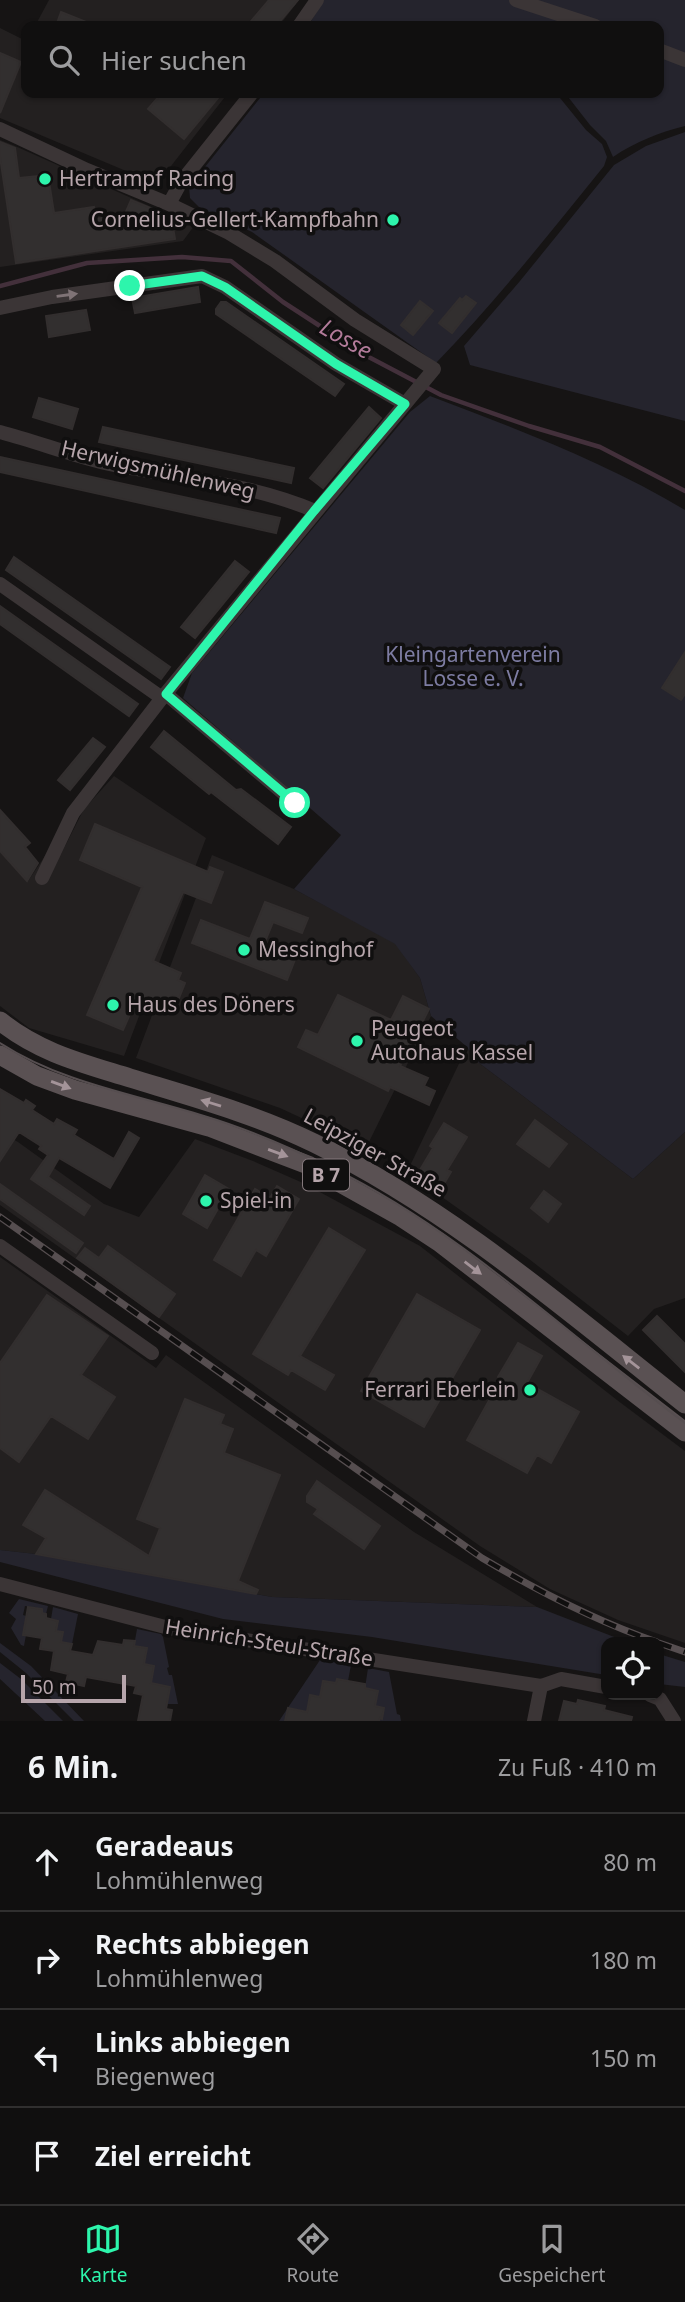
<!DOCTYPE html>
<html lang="de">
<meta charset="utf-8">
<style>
:root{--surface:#100f0f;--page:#191818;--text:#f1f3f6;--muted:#9c9c9e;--line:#302f2f;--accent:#2df5ac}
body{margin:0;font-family:"Noto Sans",sans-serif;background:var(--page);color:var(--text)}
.controls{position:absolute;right:21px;bottom:21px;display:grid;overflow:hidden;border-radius:14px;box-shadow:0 2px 5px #0004}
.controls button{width:63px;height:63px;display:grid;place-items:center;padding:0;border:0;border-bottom:2px solid var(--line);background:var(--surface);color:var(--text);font:35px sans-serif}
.scale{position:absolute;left:21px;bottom:18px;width:105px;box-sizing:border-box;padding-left:7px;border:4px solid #b6a5ab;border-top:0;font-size:19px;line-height:24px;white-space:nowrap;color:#b6a5ab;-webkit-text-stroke:5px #100f0f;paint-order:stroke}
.stop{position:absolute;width:21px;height:21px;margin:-16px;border:5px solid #2df5ac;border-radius:50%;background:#fff}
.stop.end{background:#2df5ac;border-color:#fff;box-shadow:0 2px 7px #0008}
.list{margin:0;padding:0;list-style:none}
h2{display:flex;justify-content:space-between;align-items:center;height:91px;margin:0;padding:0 28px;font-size:30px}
h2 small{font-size:23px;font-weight:400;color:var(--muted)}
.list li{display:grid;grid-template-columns:46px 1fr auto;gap:21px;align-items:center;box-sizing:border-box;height:98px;padding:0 28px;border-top:2px solid var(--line)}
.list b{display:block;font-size:26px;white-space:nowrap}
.list p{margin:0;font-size:23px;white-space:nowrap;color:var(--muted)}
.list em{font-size:23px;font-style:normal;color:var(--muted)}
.icon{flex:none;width:38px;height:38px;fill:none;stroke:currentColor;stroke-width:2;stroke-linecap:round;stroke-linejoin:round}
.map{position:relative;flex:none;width:685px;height:1721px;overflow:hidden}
.search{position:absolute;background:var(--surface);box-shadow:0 2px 5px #0004;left:21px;right:21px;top:21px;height:77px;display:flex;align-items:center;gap:18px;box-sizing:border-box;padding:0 24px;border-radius:14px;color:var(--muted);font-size:26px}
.sheet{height:483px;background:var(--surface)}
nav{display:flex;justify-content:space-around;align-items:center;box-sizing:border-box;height:98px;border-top:2px solid var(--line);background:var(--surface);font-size:19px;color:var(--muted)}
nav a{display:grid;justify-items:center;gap:4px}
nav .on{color:var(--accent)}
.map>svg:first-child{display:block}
.built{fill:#232020}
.green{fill:#25242d}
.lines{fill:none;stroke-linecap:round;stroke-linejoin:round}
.stream{stroke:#43303b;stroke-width:4.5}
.building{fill:#322f2f;stroke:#322e2e;stroke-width:2}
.minor{stroke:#3b3536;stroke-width:14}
.major{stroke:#5a5153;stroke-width:19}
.tram{stroke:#564e50;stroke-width:2}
.rail-casing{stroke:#564e50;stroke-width:7}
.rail{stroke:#100f0f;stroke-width:4.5;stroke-dasharray:13;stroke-linecap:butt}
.oneway{fill:#7f7376}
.oneway2{fill:#a49499}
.route{stroke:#2df5ac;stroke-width:9}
.poi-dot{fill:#2df5ac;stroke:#100f0f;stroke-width:2.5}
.labels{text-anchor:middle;stroke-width:7;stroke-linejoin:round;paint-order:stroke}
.shield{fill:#100f0f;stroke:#84787c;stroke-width:2}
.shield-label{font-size:19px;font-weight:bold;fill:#b6a5ab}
.poi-label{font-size:21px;fill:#b6a5ab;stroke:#100f0f;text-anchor:start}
.street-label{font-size:21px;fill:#b6a5ab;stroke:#100f0f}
.park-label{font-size:21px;fill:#7d7ca2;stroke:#100f0f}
.water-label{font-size:23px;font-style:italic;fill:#b27b9a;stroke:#100f0f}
</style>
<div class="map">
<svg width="685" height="1721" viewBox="0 0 685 1721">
<rect width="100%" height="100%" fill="#161414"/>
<path class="built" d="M49,0H299L279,26H35Z
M0,28L26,41V93H228L157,184L0,118Z
M0,140L15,146L194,226L183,241L0,267Z
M114,776L206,838L124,1056L29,1028L0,1006V851L28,881L45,856L61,854L84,809Z
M212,855L294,889L367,928L396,944L420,978L431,1016L366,1148L280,1108L136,1058Z
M467,1047L475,1060L633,1179L685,1132V1298L654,1309L628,1336L529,1259L407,1172Z
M0,1132L18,1142L104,1204L139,1217L195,1139L253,1161L303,1183L420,1246L617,1400L685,1451V1643L618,1620L550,1589L480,1546L0,1205Z
M0,1257L156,1368L166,1355L414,1532L537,1607L272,1597L36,1554L0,1550Z"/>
<path class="green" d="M324,0H685V126C660,132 635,142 613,157L606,141L590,125L565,93H562H659V26H308Z
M264,93H556L586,130L602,144L607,157L604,166C550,233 496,301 436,363L252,232L199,207L190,198L189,187Z
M685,132V421L470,365L464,346L520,281L614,165L646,146Z
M430,396C517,429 605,462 685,510V1132L633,1179L475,1060L467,1047L431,1016L420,978L395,944L294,889L341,835L183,698L192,673L410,412Z
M0,1550L36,1554L272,1597L537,1607L627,1642H606V1675L372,1637L223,1619L0,1562Z
M19,1599L48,1606L46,1614L42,1613V1609L25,1606L23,1615L26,1616L23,1634L26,1635L24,1646L21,1645L11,1628L16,1619L9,1613Z
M53,1607L78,1614L72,1644L61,1642L56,1631L58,1621L51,1619Z
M137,1629L161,1634L163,1637L169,1667L167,1668L169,1675H172L178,1704H167L170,1687L148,1683L154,1666L141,1663L143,1657H146L147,1648L134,1646Z
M0,1643L31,1666L84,1721H74L26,1673L0,1652Z
M659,1654L685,1662V1687L659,1684Z
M320,1660L351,1665L348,1681L337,1679L336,1683L323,1681L321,1689L323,1697L310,1695L309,1712L288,1708L285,1721H279Z
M0,1663L21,1679L63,1721H45L0,1679Z
M368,1668L389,1672L397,1714L400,1715L401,1721H379L380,1718H382L384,1708L371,1706L376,1699L377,1691L365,1688Z"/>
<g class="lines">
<path class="stream" d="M0,286L87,263L182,257L231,261L283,302L363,354L441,395L529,426L600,447L685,491"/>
</g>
<path class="building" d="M269,0H298L276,26H247Z
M61,12L96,26H56Z
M0,53L21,62L0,113Z
M162,93H222L184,139L148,109Z
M0,142L15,148L19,178L48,175L54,213L94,207L96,219L125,214L131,200L158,211L154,223L172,221L175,239L16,263L0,157Z
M198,287L200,302L135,313L132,298Z
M466,296L476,303L452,333L439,323L460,298L462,300Z
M420,301L433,311L413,335L401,325Z
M221,302H226L344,384L335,396L216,314V309Z
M86,310L90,330L49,337L46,316Z
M39,398L78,409L72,429L33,417Z
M369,407L381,418L323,488L310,478Z
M103,427L294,468L291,483L99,442Z
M0,457L280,518L276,533L0,472Z
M14,557L170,667L161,679L6,570Z
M235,561L249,572L195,638L181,627Z
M0,606L138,704L129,716L0,624Z
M685,652V694L681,700L662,688Z
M164,731L236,790L241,789L291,827L278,844L211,792L209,794L151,747Z
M93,738L105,747L70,790L58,780Z
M0,810L30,843L25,847L38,863L27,881L0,851Z
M95,824L208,872L210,867L223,872L211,903L183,892L153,961L181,973L178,980L185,983L179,998L173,996L168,1009L138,996L123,1030L87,1015L142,887L80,860Z
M265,902L308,918L302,933L273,922L264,944L296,957L287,980L192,943L201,920L250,939Z
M338,995L391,1020L403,996L429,1009L400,1066L428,1078L424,1086L435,1091L429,1105L390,1087L388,1091L298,1047L306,1030L318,1035Z
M0,1089L24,1103L26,1100L35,1106L32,1110L54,1124L57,1119L77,1130L74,1135L114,1159L129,1132L139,1138L110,1188L59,1158L48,1177L90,1206L84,1215L31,1179L48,1155L39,1149L41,1146L19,1132L0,1161Z
M535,1120L567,1144L549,1167L517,1144Z
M444,1123L467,1137L447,1170L451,1172L441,1189L417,1175L433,1148L430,1146Z
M205,1175L229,1189L207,1228L183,1214Z
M0,1184L83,1243L76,1253L0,1199Z
M277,1186L299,1199L266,1256L256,1250L241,1276L214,1260L255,1189L270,1198Z
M544,1191L561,1204L548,1222L531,1208Z
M329,1228L365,1250L300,1356L334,1375L325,1390L291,1370L288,1375L253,1354Z
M108,1246L175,1294L159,1317L77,1258L85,1248L99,1258Z
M417,1294L480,1330L424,1427L361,1391Z
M47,1295L108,1336L81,1375L115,1397L88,1439L51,1416L19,1462L0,1448V1363Z
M657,1316L685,1344V1372L643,1330Z
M518,1343L542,1356L527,1383L579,1412L551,1463L537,1455L527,1473L467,1440L501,1379L498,1377Z
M185,1399L224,1415L220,1424L233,1429L224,1453L280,1475L238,1581L258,1590L256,1594L36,1554L46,1538L23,1525L45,1490L149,1556L160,1528L137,1519Z
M317,1481L380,1526L364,1549L314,1514L318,1509L307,1502V1496Z
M28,1607L42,1609V1613L46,1614V1618L58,1621L56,1631L63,1632L61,1642L72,1644L70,1651L93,1655L98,1641L123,1645L124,1640L135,1641L134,1646L147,1648L144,1664L154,1666L151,1683L170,1687L166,1709L172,1710L170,1721H138L143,1695L134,1693L136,1686L86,1677L84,1686L66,1682L68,1674L51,1670L54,1651L40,1649L42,1638L23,1635Z
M337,1679L365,1684V1688L378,1691L375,1706L384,1708L382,1719L380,1718L379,1721H285L288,1708L307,1712L310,1695L320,1697L323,1681L336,1683Z
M578,1700L605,1706L604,1710L632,1717L631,1721H559L564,1701L577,1704Z"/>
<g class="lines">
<path class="minor" d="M516,0L595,26
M299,26L317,0
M659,50L685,60
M0,129L87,170L169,204L229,233L275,261L355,320L434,369L162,698L73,813L42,878
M169,204L181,182L252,93
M0,308L52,297L202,276L225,287L336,364L405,404
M0,432C38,442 76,457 114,465C180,478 253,484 315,511
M0,584L162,698
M166,694L295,803
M0,1246L152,1353
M0,1584L169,1628L541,1686L561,1679L606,1687
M650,1695L660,1699L674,1721
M534,1721L541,1686"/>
<path class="major" d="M0,1021C40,1053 82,1063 130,1078C192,1097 255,1114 314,1143C451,1210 566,1310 685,1404
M0,1055L37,1076L75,1090L209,1127L308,1165L401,1217L439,1242L685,1432"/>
<path class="tram" d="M0,1043C62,1083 134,1094 204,1116C248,1129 291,1148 332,1168C462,1231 570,1337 685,1423"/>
<defs>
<path id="rail" d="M0,1217L482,1558C538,1591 595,1621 657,1642
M659,1643L685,1652"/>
</defs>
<use href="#rail" class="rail-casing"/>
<use href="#rail" class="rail"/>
</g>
<defs><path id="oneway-solid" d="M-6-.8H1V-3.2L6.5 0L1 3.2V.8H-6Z" transform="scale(1.75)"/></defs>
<use class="oneway" href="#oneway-solid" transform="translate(67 295) rotate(-8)"/>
<g class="oneway2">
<use href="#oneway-solid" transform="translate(61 1085) rotate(20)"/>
<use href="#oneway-solid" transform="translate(211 1103) rotate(-163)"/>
<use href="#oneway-solid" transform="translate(278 1153) rotate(20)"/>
<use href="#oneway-solid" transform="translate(473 1268) rotate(37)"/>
<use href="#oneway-solid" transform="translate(631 1362) rotate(-142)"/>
</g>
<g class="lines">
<path class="route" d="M130,286L202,276L225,287L336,364L405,404L314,511L166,694L295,803"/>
</g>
<g class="poi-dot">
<circle cx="45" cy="179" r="7"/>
<circle cx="393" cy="220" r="7"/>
<circle cx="244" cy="950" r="7"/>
<circle cx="113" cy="1005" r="7"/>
<circle cx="357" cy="1041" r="7"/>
<circle cx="206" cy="1201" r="7"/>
<circle cx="530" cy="1390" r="7"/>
</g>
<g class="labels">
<rect class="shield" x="303" y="1159.5" width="46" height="31" rx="5"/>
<g class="shield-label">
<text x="326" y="1182">B 7</text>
</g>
<g class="poi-label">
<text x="59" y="186">Hertrampf Racing</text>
<text x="379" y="227" text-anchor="end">Cornelius-Gellert-Kampfbahn</text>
<text x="258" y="957">Messinghof</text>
<text x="127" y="1012">Haus des Döners</text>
<text x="371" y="1036">Peugeot<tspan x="371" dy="24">Autohaus Kassel</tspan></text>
<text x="220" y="1208">Spiel-in</text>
<text x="516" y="1397" text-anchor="end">Ferrari Eberlein</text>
</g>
<g class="street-label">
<text transform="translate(158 470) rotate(13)" y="7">Herwigsmühlenweg</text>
<text transform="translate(375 1153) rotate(29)" y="7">Leipziger Straße</text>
<text transform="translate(269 1643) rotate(9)" y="7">Heinrich-Steul-Straße</text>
</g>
<g class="park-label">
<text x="473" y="662">Kleingartenverein<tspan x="473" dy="24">Losse e. V.</tspan></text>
</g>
<g class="water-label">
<text transform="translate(346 339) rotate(30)" y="8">Losse</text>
</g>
</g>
</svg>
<div class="controls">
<button><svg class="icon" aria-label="locate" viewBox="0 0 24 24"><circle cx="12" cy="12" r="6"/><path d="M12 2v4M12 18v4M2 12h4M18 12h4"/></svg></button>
</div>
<div class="scale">50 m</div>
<div class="stop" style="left:295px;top:803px"></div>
<div class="stop end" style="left:130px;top:286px"></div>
<div class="search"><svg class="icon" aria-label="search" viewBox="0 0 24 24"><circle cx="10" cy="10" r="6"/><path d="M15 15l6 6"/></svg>Hier suchen</div>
</div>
<section class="sheet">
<h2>6 Min.<small>Zu Fuß · 410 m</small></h2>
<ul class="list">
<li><svg class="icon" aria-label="ahead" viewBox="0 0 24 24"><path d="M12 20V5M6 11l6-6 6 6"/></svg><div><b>Geradeaus</b><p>Lohmühlenweg</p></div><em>80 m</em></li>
<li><svg class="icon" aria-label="right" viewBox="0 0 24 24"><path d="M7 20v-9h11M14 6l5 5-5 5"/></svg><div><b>Rechts abbiegen</b><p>Lohmühlenweg</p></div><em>180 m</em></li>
<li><svg class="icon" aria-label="left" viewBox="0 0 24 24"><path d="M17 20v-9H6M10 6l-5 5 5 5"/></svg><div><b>Links abbiegen</b><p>Biegenweg</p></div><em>150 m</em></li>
<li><svg class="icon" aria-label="arrive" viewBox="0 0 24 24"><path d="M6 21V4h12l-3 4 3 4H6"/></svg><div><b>Ziel erreicht</b></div></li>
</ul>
</section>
<nav>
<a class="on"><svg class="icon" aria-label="map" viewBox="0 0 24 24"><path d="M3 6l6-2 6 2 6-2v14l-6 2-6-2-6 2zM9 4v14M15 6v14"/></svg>Karte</a>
<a><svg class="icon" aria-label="directions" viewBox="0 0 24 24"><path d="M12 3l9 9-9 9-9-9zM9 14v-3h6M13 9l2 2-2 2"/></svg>Route</a>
<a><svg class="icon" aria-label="saved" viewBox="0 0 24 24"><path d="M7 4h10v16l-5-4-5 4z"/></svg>Gespeichert</a>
</nav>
